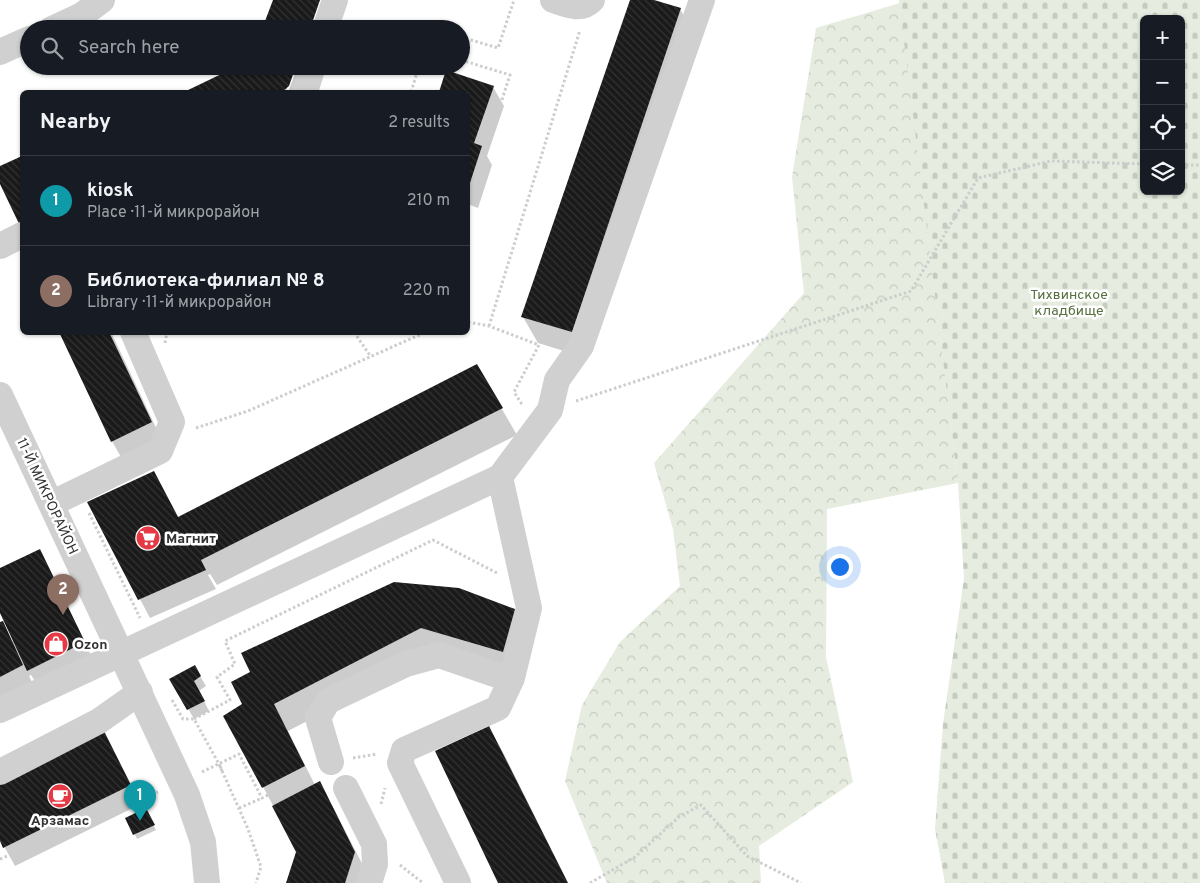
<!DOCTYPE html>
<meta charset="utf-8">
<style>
:root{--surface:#171b24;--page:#20242c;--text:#f1f3f6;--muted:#9ea1a6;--line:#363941;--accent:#2563eb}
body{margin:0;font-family:Overpass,sans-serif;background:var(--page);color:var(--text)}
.controls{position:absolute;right:15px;top:15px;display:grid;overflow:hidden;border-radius:8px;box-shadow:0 1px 4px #0004}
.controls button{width:45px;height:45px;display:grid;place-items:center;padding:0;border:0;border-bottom:1px solid var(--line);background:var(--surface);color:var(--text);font:25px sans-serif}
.you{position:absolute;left:839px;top:566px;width:18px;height:18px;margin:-12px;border:4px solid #fff;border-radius:50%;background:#1a73e8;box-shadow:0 0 0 8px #1a73e833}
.badge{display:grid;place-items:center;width:32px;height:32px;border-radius:50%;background:var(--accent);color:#fff;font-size:16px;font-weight:700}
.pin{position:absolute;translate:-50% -41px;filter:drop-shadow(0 1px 2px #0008)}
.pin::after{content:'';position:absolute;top:26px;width:18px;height:15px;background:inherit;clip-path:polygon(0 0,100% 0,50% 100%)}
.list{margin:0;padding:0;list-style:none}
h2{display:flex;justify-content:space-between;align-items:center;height:65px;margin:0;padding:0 20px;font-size:21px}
h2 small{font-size:16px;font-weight:400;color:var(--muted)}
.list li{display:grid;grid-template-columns:32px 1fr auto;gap:15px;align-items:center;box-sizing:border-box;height:90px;padding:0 20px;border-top:1px solid var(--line)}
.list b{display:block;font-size:19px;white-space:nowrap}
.list p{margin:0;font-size:16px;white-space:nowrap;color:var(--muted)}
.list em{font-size:16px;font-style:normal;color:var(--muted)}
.icon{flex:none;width:28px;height:28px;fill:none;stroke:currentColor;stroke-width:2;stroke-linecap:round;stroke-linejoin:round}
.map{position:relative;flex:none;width:1200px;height:883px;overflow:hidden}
.search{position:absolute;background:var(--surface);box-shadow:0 1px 4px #0004;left:20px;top:20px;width:450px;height:55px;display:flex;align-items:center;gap:12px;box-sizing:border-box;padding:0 18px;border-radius:28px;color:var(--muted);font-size:19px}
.panel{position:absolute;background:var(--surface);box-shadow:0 1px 4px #0004;left:20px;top:90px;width:450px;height:245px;border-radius:8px}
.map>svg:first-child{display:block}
.forest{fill:url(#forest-crowns)}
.cemetery{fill:url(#cemetery-stones);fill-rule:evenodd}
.shadow{fill:#0003}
.building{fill:url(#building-back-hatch)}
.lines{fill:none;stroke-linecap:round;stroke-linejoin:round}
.path{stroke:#cdcdcd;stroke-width:3;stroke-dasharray:2.5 2.5;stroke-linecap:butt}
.minor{stroke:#d0d0d0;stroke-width:26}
.labels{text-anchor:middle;stroke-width:5;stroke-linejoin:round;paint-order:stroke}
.park-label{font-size:14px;fill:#56703f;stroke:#fff}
.street-label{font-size:14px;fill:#333;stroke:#fff}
.poi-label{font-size:14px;font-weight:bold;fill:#333;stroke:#fff;text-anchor:start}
</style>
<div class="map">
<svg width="1200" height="883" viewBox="0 0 1200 883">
<defs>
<pattern id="forest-crowns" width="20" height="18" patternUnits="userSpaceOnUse" patternTransform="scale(1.25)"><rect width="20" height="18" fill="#e6ecdf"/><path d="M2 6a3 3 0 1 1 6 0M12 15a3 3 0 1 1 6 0" fill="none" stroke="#c6cbc0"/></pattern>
<pattern id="cemetery-stones" width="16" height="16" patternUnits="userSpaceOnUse" patternTransform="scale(1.25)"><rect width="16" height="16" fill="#e6ecdf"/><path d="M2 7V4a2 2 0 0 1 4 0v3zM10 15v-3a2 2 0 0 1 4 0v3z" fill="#c6cbc0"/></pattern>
<pattern id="building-back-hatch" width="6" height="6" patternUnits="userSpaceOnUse" patternTransform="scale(1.25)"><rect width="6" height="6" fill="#1a1a1a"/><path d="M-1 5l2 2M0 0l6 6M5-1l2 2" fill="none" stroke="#333"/></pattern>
</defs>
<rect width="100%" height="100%" fill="#fff"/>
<path class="forest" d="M900,3L958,483L827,509L826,657L853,782L759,846L761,883H607L565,781L582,705L620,642L680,586L673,529L654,463L804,293L792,177L816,28Z"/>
<path class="cemetery" d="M899,0H1200V883H945L935,829L943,724L964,578L958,483ZM1144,19H1181V191H1144Z"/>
<path class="shadow" d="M632,0H649L680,9L695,35L587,358L538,343L523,317Z
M241,66H295L286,91L288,92L298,66H320L311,92H187Z
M447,72L493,87L504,106L487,156L492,165L478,208L470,205L468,211V92H440Z
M22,157V227L0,181V168Z
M60,332H111L166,449L127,468L112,441Z
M477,366L517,435L217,585L210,574L208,575L216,589L150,618L89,503L154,472L179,518Z
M39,551L92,657L37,684L31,675L29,676L37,692L0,710V624L2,623L12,641L14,640L0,610V569Z
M515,610L530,636L518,677L437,654L288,731L315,785L319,783L334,809L370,879L368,883H287L298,852L225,716L244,705L252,672L242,653Z
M200,676L206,686L199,691L209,711L194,719L171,679Z
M98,722L141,804L15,866L0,839Z
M489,728L504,754L568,883H500Z
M145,810L156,830L137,839L127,818Z"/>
<path class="building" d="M273,0H320L310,29H262Z
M630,0H654L681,8L572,332L521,317Z
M238,66H296L289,86L282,92H184Z
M446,70L494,86L474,143L482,146L468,189V92H439Z
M22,156V230L0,184V166Z
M59,332H109L152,422L111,442Z
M477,364L503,408L201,560L206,570L138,600L87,502L154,471L178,517Z
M40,549L85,642L27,671L0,613V568Z
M394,582L459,588L515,609L503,652L421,628L274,704L305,766L262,788L223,716L242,704L231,682L250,672L241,653Z
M3,621L23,665L0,677V622Z
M195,665L201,676L194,681L205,701L187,710L169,679Z
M99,721L131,785L3,848L0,841V777Z
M489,726L568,883H498L435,751Z
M320,781L355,852L345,883H286L296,852L272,806Z
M146,808L155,825L133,835L125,818Z"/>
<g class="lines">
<path class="path" d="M461,37L498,48L514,0
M461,60L510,75L468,204
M411,92L419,66
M1181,165H1200
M468,322L489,326L539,345L514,392L523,406
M489,326L580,30
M354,332L371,357
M165,343L167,332
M576,401L911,291L978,178L1051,161L1144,164
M196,428L248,411L426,332
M89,513L140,618
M172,700L183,719H194L219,764
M194,719L230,700L217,677L235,664L225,641L433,540L497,573
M353,758L377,754
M222,771L219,764L248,829L261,867L256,883
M202,772L239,754L262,798L310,773
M381,804L385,788
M239,808L262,798
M0,859L158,792
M400,865L423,883
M590,883L635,857L679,817L701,805L747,856L801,883"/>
<path class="minor" d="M553,0C565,4 581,12 592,0
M52,29L82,15L102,0
M325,29L335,0
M0,52L29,39
M305,92L313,66
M0,246L22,235
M0,395L187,795L203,842L207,883
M51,504L160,451L172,422L133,332
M0,710L500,477L550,410L557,380L581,346L702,0
M331,762L318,718L328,701L406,664L439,655L500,676L512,678
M0,772L99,721L140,692
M346,788L374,844L375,864L369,883
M458,883L400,763L404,750L498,708L512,678L529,608L500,477"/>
</g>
<defs>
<symbol id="supermarket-disc" viewBox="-11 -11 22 22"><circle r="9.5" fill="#e63946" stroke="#fff"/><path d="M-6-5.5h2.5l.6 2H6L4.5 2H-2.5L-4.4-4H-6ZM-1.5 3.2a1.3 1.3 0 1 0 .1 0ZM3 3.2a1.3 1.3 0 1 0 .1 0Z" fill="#fff"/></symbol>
<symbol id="shop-disc" viewBox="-11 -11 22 22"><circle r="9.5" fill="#e63946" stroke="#fff"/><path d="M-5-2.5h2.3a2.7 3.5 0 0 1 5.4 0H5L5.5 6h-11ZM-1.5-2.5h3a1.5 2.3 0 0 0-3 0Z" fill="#fff"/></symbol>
<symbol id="cafe-disc" viewBox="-11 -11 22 22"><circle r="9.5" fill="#e63946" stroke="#fff"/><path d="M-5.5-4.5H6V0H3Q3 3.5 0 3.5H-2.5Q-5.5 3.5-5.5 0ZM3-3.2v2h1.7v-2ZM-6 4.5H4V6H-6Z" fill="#fff"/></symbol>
</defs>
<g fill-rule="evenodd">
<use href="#supermarket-disc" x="134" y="524" width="28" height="28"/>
<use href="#shop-disc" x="42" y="630" width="28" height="28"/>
<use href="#cafe-disc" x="46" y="782" width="28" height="28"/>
</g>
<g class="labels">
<g class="park-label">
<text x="1069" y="299">Тихвинское<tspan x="1069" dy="16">кладбище</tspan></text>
</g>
<g class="street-label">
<text transform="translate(48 496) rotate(65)" y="5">11-Й МИКРОРАЙОН</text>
</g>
<g class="poi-label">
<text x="166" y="543">Магнит</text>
<text x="74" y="649">Ozon</text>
<text x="60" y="825" text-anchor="middle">Арзамас</text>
</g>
</g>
</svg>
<div class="controls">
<button>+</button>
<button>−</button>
<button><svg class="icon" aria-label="locate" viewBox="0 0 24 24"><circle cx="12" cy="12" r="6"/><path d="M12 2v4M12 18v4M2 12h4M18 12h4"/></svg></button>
<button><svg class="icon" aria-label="layers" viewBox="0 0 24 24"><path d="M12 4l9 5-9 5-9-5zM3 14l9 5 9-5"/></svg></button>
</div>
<div class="you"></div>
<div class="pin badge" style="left:140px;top:821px;background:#0f9aa8">1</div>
<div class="pin badge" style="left:63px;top:615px;background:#8d6e63">2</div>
<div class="search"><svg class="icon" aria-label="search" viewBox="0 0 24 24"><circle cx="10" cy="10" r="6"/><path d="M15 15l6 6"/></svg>Search here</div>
<section class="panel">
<h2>Nearby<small>2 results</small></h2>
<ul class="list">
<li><span class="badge" style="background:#0f9aa8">1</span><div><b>kiosk</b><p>Place · 11-й микрорайон</p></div><em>210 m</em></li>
<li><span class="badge" style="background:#8d6e63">2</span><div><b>Библиотека-филиал № 8</b><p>Library · 11-й микрорайон</p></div><em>220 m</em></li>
</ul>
</section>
</div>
